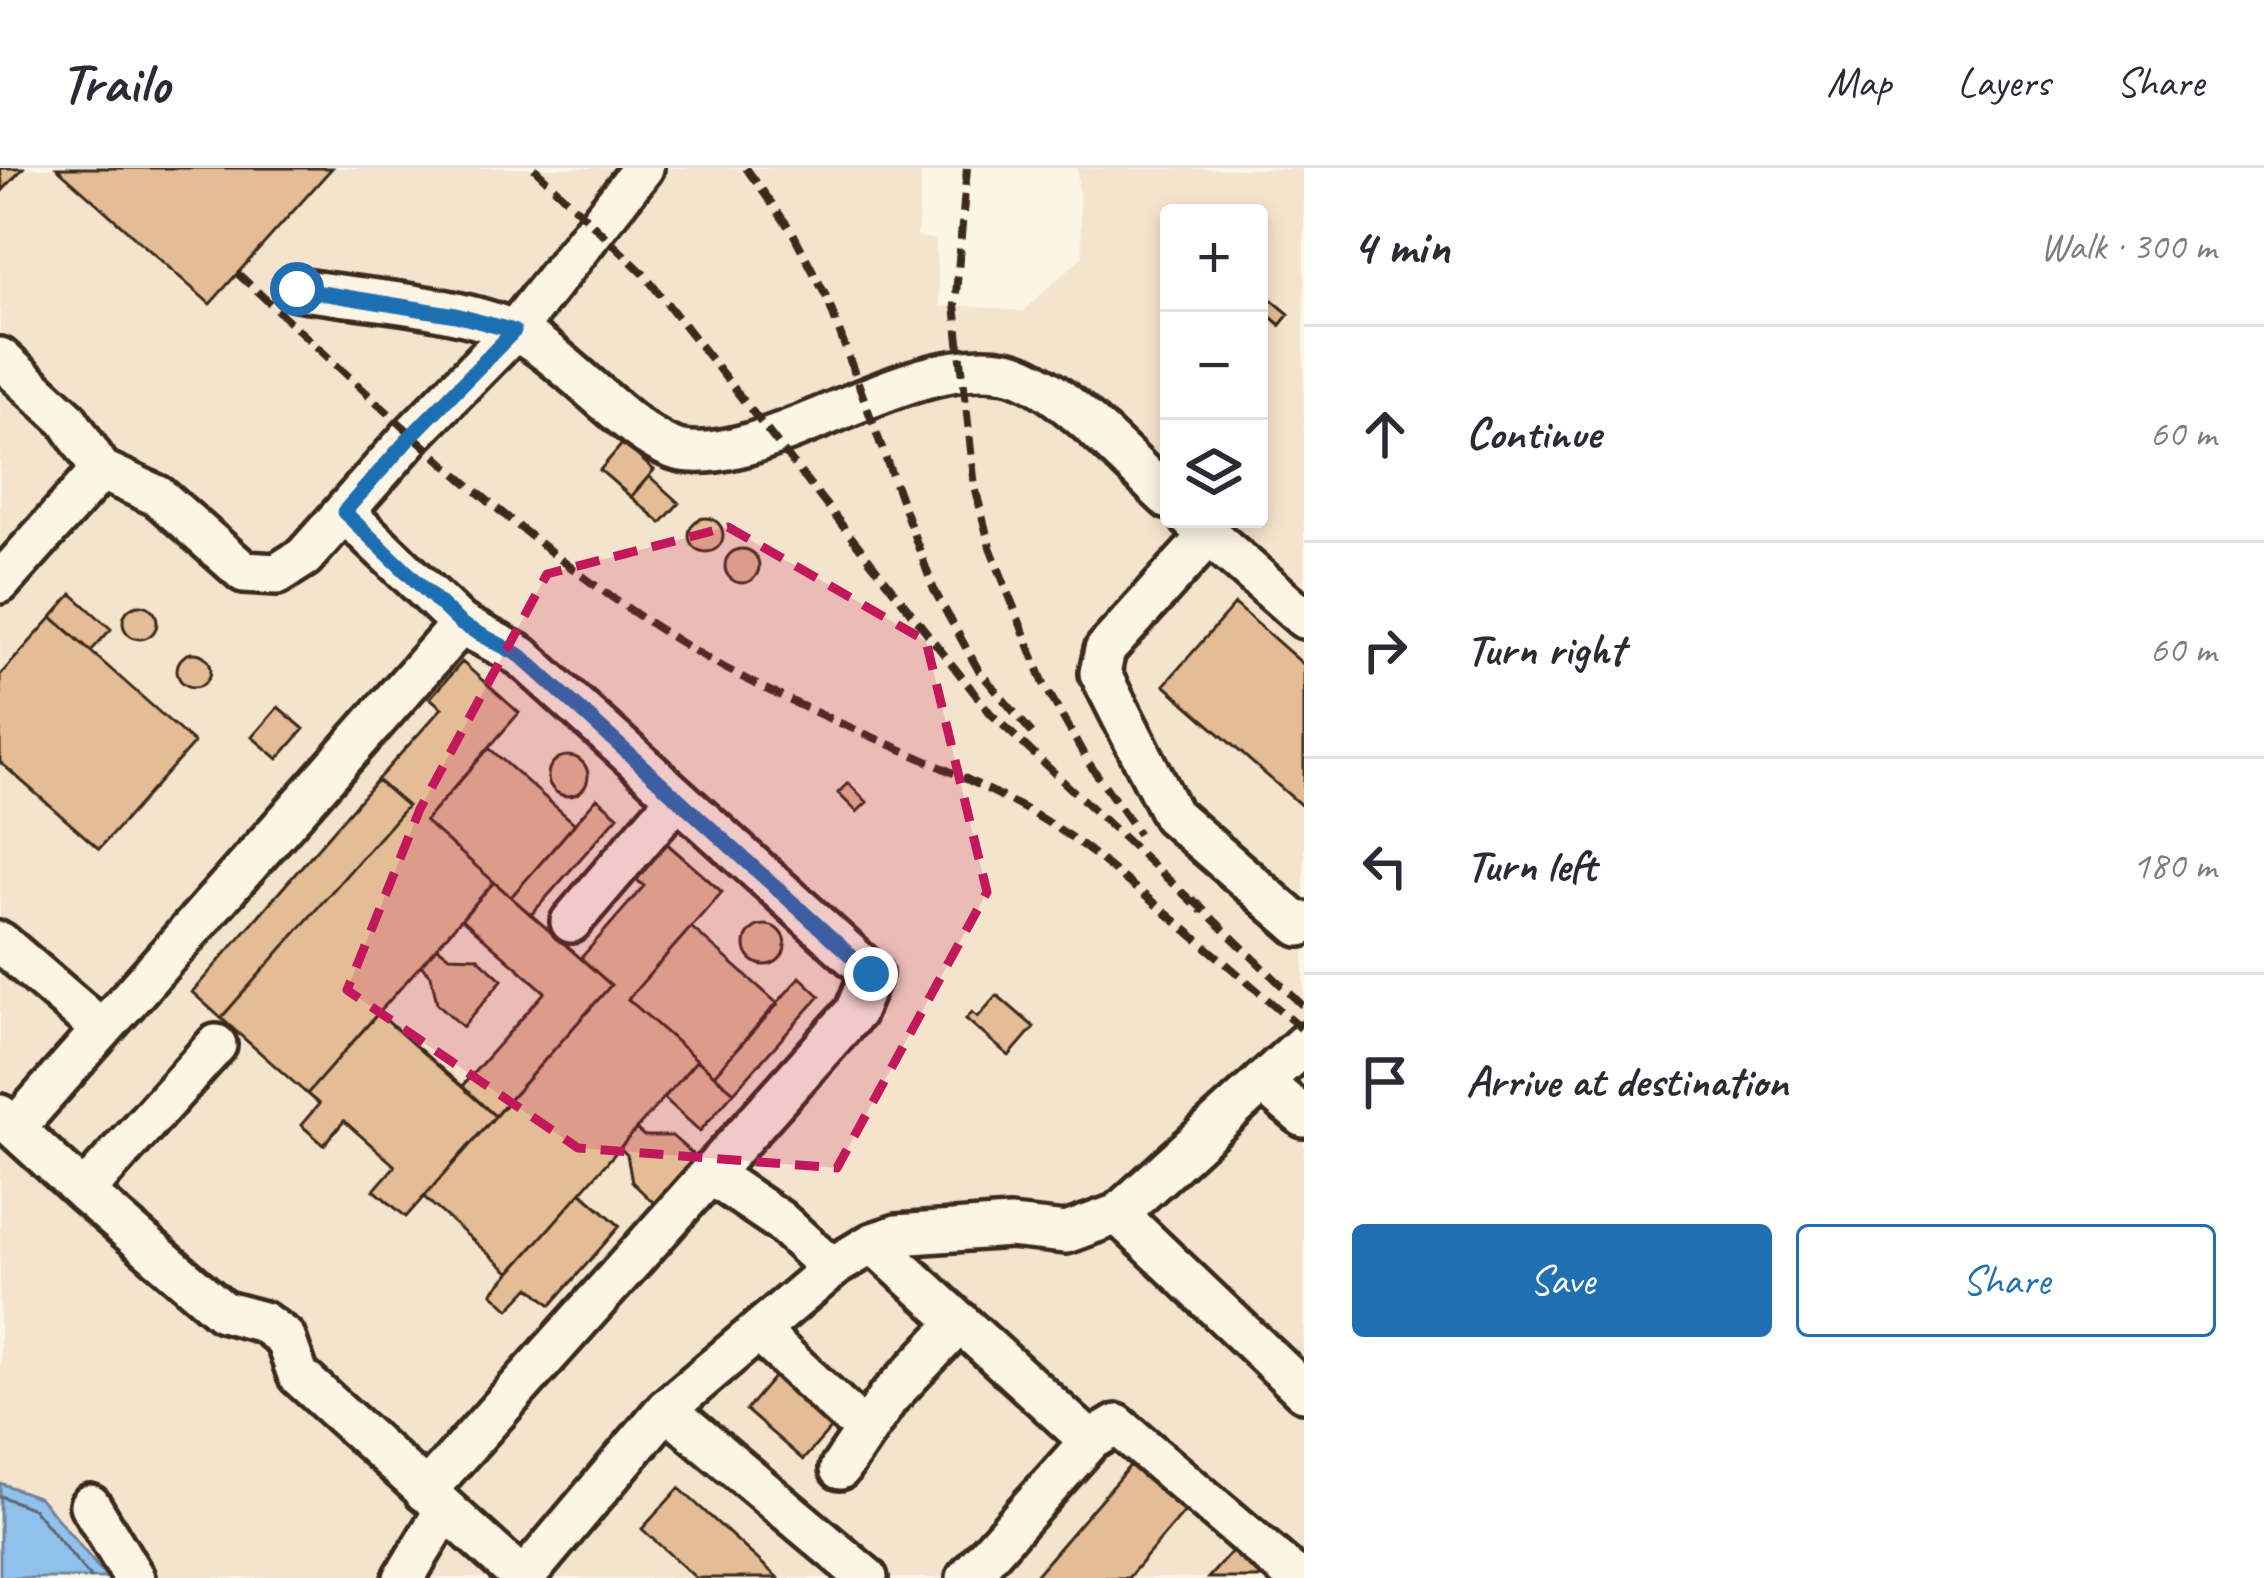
<!DOCTYPE html>
<meta charset="utf-8">
<style>
:root{--surface:#fff;--page:#f7f7f7;--text:#2b2b33;--muted:#7c7c81;--line:#e1e1e2;--accent:#1f6fb2}
body{margin:0;font-family:Caveat,sans-serif;background:var(--page);color:var(--text)}
.controls{position:absolute;right:36px;top:36px;display:grid;overflow:hidden;border-radius:12px;box-shadow:0 6px 18px #0003}
.controls button{width:108px;height:108px;display:grid;place-items:center;padding:0;border:0;border-bottom:3px solid var(--line);background:var(--surface);color:var(--text);font:60px sans-serif}
.stop{position:absolute;width:36px;height:36px;margin:-27px;border:9px solid #1f6fb2;border-radius:50%;background:#fff}
.stop.end{background:#1f6fb2;border-color:#fff;box-shadow:0 3px 12px #0008}
.list{margin:0;padding:0;list-style:none}
h2{display:flex;justify-content:space-between;align-items:center;height:156px;margin:0;padding:0 48px;font-size:51px}
h2 small{font-size:39px;font-weight:400;color:var(--muted)}
.list li{display:grid;grid-template-columns:78px 1fr auto;gap:36px;align-items:center;box-sizing:border-box;height:216px;padding:0 48px;border-top:3px solid var(--line)}
.list b{display:block;font-size:45px;white-space:nowrap}
.list em{font-size:39px;font-style:normal;color:var(--muted)}
.actions{display:flex;gap:24px;padding:36px 48px}
.actions a{flex:1;padding:27px 0;border:3px solid var(--accent);border-radius:12px;text-align:center;font-size:42px;color:var(--accent)}
.actions .main{background:var(--accent);color:#fff}
.icon{flex:none;width:66px;height:66px;fill:none;stroke:currentColor;stroke-width:2;stroke-linecap:round;stroke-linejoin:round}
.map{position:relative;flex:none;width:1304px;height:1410px;overflow:hidden}
header{display:flex;align-items:center;gap:72px;box-sizing:border-box;height:168px;padding:0 60px;background:var(--surface);border-bottom:3px solid var(--line)}
header strong{font-size:57px}
nav{display:flex;gap:66px;margin-inline-start:auto;font-size:42px}
main{display:flex}
aside{flex:1;background:var(--surface)}
.map>svg:first-child{display:block}
.built{fill:#f5e4cd;fill-rule:evenodd}
.water{fill:#90c1ec;stroke:#6e859a;stroke-width:3}
.lines{fill:none;stroke-linecap:round;stroke-linejoin:round}
.shore{stroke:#5d6670;stroke-width:3}
.building{fill:#e4bc95;stroke:#3b2a1e;stroke-width:3}
.minor-casing{stroke:#3b2a1e;stroke-width:48}
.minor{stroke:#fcf5e5;stroke-width:39}
.rail{stroke:#3b2a1e;stroke-width:8;stroke-dasharray:18 9;stroke-linecap:butt}
.route{stroke:#1f6fb2;stroke-width:15}
.marked{fill:#c2185b;fill-opacity:0.2;stroke:#c2185b;stroke-width:9;stroke-dasharray:24 15;stroke-linejoin:round}
</style>
<header>
<strong>Trailo</strong>
<nav><a>Map</a><a>Layers</a><a>Share</a></nav>
</header>
<main>
<div class="map">
<svg width="1304" height="1410" viewBox="0 0 1304 1410">
<rect width="100%" height="100%" fill="#fcf5e5"/>
<filter id="ink" filterUnits="userSpaceOnUse"><feTurbulence type="fractalNoise" baseFrequency=".00833" numOctaves="2"/><feDisplacementMap in="SourceGraphic" scale="24" xChannelSelector="R" yChannelSelector="G"/><feConvolveMatrix kernelMatrix="1 2 1 2 8 2 1 2 1" color-interpolation-filters="sRGB"/></filter>
<g filter="url(#ink)">
<path class="built" d="M0,0H922L917,69L935,71L940,139L955,137L1023,143L1083,88L1077,0L1304,1V1410H107L40,1330L0,1315ZM1169,45H1259V351H1169Z"/>
<path class="water" d="M0,1315L40,1330L107,1410H0Z"/>
<g class="lines">
<path class="shore" d="M0,1328L33,1341L91,1410"/>
</g>
<path class="building" d="M0,0H23L3,22Z
M57,0H332L210,136Z
M1259,121L1289,146L1280,157L1259,139Z
M623,275L654,302L631,329L600,302Z
M649,308L679,335L661,355L631,329Z
M689 367a17 17 0 1 1 34 0a17 17 0 1 1-34 0Z
M725 398a17 17 0 1 1 34 0a17 17 0 1 1-34 0Z
M72,426L111,461L91,483L52,449Z
M1235,436L1304,497V640L1164,517Z
M123 454a17 17 0 1 1 34 0a17 17 0 1 1-34 0Z
M52,449L194,575L99,681L0,594V507Z
M177 502a17 17 0 1 1 34 0a17 17 0 1 1-34 0Z
M462,494L519,545L425,653L494,714L307,926L221,850L407,638L377,612L442,540L430,530Z
M278,539L304,561L278,591L252,569Z
M489,580L575,656L511,729L425,653Z
M548 608a20 20 0 1 1 40 0a20 20 0 1 1-40 0Z
M377,612L407,638L221,850L192,824Z
M848,615L867,634L857,644L838,625Z
M597,630L618,648L531,747L511,729Z
M664,673L722,724L628,831L697,892L510,1105L424,1029L611,817L581,790L644,718L633,709Z
M494,714L611,817L495,948L462,918L545,824L462,751Z
M745 777a20 20 0 1 1 40 0a20 20 0 1 1-40 0Z
M691,759L778,836L714,907L628,831Z
M437,779L449,788L477,789L502,812L463,859L437,835L431,807L421,797Z
M800,809L820,828L734,924L714,907Z
M997,827L1034,859L1009,888L966,851L972,844L978,849Z
M378,845L495,948L406,1049L374,1022L395,998L344,953L324,977L301,957L319,936L307,926Z
M697,892L734,924L700,963L664,930Z
M636,961L644,968H672L698,991L658,1039L632,1014L627,987L620,980Z
M581,1024L620,1058L551,1137L530,1119L509,1141L492,1125Z
M775,1208L833,1258L803,1292L746,1242Z
M1133,1294L1187,1341L1128,1410H1033Z
M679,1320L778,1410H696L642,1361Z
M1233,1382L1265,1410H1208Z"/>
<g class="lines">
<defs>
<path id="minor" d="M297,121C364,132 449,136 512,162C564,184 632,273 682,283C718,289 764,272 797,259C858,236 940,191 1006,203C1054,211 1131,296 1169,331
M0,190L67,251L101,302L158,328L244,404L277,406L304,389L413,266L514,163L643,0
M344,344L461,456L521,488L871,805L855,844L425,1324
M1191,351L1304,450
M1209,367L1105,482L1100,505L1172,647L1300,758L1304,754
M0,415L101,302
M571,754L677,630
M0,774L102,862
M216,877L84,1024L222,1143L263,1154L285,1170L298,1207L522,1410
M1262,914L1304,949
M0,947L84,1024
M15,960L461,456
M709,1005L780,1053L820,1090L836,1097
M1118,1046L1304,1223
M873,1075L1090,1273L967,1410
M758,1163L847,1246
M666,1241L867,1410
M1090,1273L1117,1257L1297,1410
M840,1301L888,1230L960,1154
M90,1337L134,1410
M404,1410L445,1342
M524,1410L666,1241L836,1097L873,1075L897,1067L1010,1059L1066,1065L1118,1046L1304,876"/>
</defs>
<use href="#minor" class="minor-casing"/>
<use href="#minor" class="minor"/>
<path class="rail" d="M534,0L643,105L991,546L1202,743
M746,0L793,65L827,130L934,422L979,503L1032,565
M967,0L955,137L975,319L990,379L1044,516L1088,594L1139,666
M237,105C386,241 531,389 707,490C823,557 954,593 1066,666C1091,682 1114,704 1138,722C1194,768 1249,815 1304,863
M1192,731L1304,839"/>
</g>
</g>
<g class="lines" filter="url(#ink)">
<path class="route" d="M297,121L456,147L514,163L413,266L344,344L461,456L521,488L871,806"/>
</g>
<path class="marked" d="M728,359L926,473L987,724L837,1000L578,980L347,822L420,641L547,406Z"/>
</svg>
<div class="controls">
<button>+</button>
<button>−</button>
<button><svg class="icon" aria-label="layers" viewBox="0 0 24 24"><path d="M12 4l9 5-9 5-9-5zM3 14l9 5 9-5"/></svg></button>
</div>
<div class="stop" style="left:297px;top:121px"></div>
<div class="stop end" style="left:871px;top:806px"></div>
</div>
<aside>
<h2>4 min<small>Walk · 300 m</small></h2>
<ul class="list">
<li><svg class="icon" aria-label="ahead" viewBox="0 0 24 24"><path d="M12 20V5M6 11l6-6 6 6"/></svg><div><b>Continue</b></div><em>60 m</em></li>
<li><svg class="icon" aria-label="right" viewBox="0 0 24 24"><path d="M7 20v-9h11M14 6l5 5-5 5"/></svg><div><b>Turn right</b></div><em>60 m</em></li>
<li><svg class="icon" aria-label="left" viewBox="0 0 24 24"><path d="M17 20v-9H6M10 6l-5 5 5 5"/></svg><div><b>Turn left</b></div><em>180 m</em></li>
<li><svg class="icon" aria-label="arrive" viewBox="0 0 24 24"><path d="M6 21V4h12l-3 4 3 4H6"/></svg><div><b>Arrive at destination</b></div></li>
</ul>
<div class="actions"><a class="main">Save</a><a>Share</a></div>
</aside>
</main>
